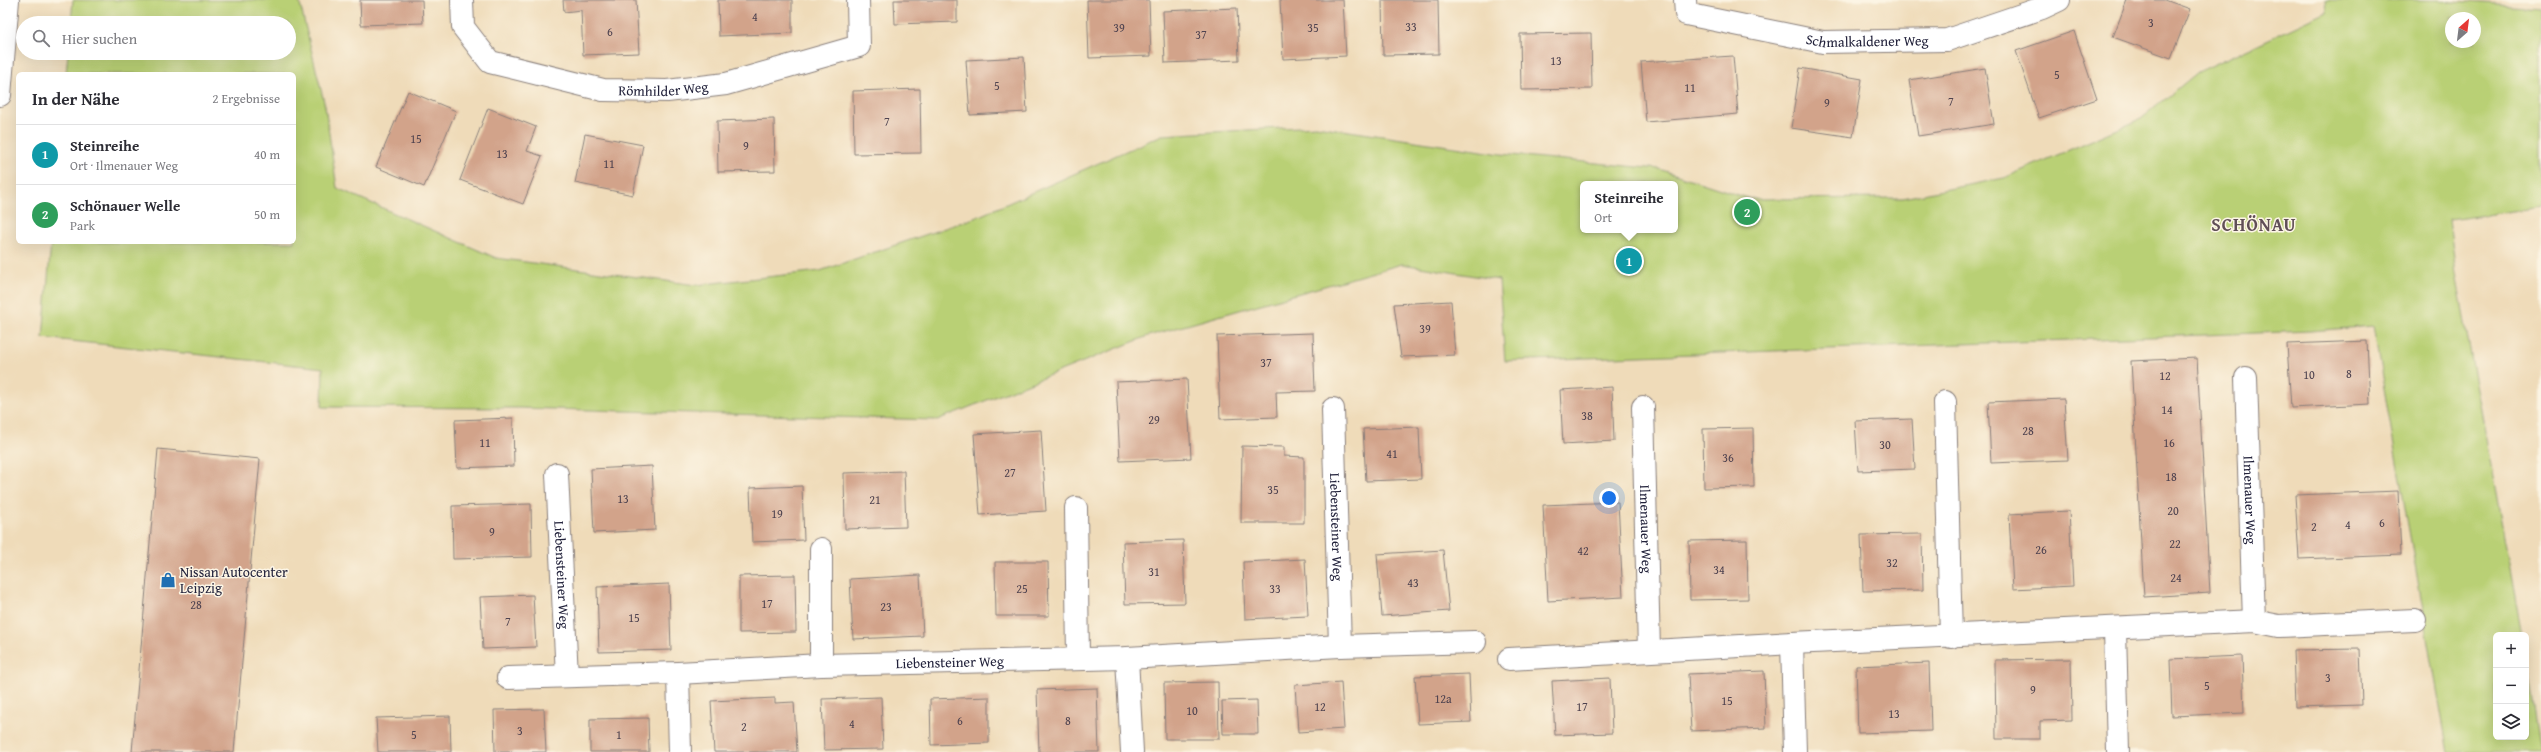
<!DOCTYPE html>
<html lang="de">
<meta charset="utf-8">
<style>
:root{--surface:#fff;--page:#f7f7f7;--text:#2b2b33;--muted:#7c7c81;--line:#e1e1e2;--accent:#d93025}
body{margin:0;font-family:"Gentium Book Plus",serif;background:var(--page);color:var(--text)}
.controls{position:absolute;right:12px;bottom:12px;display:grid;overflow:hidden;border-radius:6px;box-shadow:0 4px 16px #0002}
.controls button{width:36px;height:36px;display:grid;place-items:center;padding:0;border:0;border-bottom:1px solid var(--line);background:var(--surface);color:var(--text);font:20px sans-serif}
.compass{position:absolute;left:2445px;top:12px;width:36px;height:36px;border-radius:50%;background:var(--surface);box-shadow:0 4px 16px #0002;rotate:28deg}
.you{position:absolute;left:1609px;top:498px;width:14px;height:14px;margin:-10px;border:3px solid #fff;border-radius:50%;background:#1a73e8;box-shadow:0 0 0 6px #1a73e833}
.badge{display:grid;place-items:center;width:26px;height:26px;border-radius:50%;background:var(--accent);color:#fff;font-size:13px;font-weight:700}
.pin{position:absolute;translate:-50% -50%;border:2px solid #fff;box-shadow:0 1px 4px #0006}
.popup{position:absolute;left:1580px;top:181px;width:98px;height:52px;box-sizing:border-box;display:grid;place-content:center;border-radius:6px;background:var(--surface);filter:drop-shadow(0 1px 3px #0005);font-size:13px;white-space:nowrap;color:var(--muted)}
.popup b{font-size:15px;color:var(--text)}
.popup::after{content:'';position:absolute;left:50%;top:100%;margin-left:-8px;border:8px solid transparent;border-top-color:var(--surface)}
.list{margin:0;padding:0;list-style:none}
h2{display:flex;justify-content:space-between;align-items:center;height:52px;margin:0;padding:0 16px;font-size:17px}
h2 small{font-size:13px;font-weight:400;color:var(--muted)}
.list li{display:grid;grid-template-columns:26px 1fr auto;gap:12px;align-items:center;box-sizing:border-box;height:60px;padding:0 16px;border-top:1px solid var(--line)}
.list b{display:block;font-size:15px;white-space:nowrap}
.list p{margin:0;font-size:13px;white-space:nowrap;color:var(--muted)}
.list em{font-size:13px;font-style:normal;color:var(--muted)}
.icon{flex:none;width:22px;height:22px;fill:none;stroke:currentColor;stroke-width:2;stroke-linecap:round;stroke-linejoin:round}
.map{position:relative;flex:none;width:2541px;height:752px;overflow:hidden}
.search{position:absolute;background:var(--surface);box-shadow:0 4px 16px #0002;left:16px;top:16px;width:280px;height:44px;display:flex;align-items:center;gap:10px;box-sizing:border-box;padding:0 14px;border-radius:22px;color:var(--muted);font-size:15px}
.panel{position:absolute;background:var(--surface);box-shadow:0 4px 16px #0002;left:16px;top:72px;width:280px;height:172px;border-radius:6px}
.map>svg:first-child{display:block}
.green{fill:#b9d074;stroke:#6e7958;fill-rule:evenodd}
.building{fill:#d2a38a}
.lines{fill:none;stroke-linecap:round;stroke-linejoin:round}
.minor-casing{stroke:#887e7a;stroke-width:24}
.major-casing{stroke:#887e7a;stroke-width:24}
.minor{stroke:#fff;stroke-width:22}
.major{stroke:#fff;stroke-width:22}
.labels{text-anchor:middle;stroke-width:3;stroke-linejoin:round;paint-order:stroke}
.number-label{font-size:12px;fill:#4e424f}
.street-label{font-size:14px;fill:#22223b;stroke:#fcf5e5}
.poi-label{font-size:14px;fill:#22223b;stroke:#fcf5e5;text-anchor:start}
.district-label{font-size:18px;font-weight:bold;letter-spacing:1px;fill:#604f57;stroke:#fcf5e5}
</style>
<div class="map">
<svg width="2541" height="752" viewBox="0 0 2541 752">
<rect width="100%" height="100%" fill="#fcf5e5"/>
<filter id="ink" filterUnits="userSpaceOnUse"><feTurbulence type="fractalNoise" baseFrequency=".025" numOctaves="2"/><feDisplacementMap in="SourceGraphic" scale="8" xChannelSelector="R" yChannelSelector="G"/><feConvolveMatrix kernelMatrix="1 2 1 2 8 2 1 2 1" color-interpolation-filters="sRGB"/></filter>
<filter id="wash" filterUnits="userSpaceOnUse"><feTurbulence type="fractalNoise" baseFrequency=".012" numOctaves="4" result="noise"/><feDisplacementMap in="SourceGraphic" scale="16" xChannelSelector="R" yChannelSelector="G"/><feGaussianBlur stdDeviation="0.9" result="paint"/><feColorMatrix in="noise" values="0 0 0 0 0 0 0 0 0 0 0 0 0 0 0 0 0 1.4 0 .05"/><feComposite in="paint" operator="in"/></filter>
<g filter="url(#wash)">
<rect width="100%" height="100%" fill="#efdbb9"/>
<path class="green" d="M73,0H299L325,106L337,188L496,258L696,285L820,271L977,217L1162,135L1316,126L1501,154L1659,169L1751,199L1903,198L2004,178L2141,119L2198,72L2327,12L2326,0H2439L2541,7V207L2449,220L2456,274L2522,635H2496V737H2526V659L2541,752H2448L2373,326L2311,331L1505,361L1499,280L1402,264L1148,336L937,420L519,408L322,407L323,368L43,338L51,242H294V74H66L68,53H289V23H71ZM2451,18H2475V42H2451ZM1583,184H1675V230H1583Z"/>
<g id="blocks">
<path class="building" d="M360,0H422L423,23L361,25Z
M563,0H636L639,53L583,55L581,10L564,12Z
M718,0H792V33L719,36Z
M894,0H957V22L895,24Z
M1087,0H1149L1151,56L1089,58Z
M1280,0H1343L1346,56L1283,59Z
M1382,0H1438L1439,54L1383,55Z
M2127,0H2165L2190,9L2171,58L2113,37Z
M1237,8L1239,60L1165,63L1163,11Z
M2074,31L2097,99L2039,118L2016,51Z
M1591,33L1592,89L1521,90L1520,34Z
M1733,56L1738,114L1646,122L1641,62Z
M1024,57L1027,112L970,115L966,60Z
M1800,68L1862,79L1853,137L1791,128Z
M1985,68L1994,124L1918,136L1909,80Z
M920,89L921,153L854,154L853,91Z
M408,91L456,111L424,187L376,167Z
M488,108L536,127L527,151L542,156L523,204L460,180Z
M774,119L775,171L718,172L717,121Z
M585,134L643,145L633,195L575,183Z
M1451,301L1455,355L1401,357L1394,304Z
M1313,333L1315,391L1276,392L1277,417L1220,419L1217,336Z
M2367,341L2370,404L2291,408L2287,344Z
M2197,358L2210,593L2144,597L2131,361Z
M1187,379L1191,458L1120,461L1116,382Z
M1612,387L1614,441L1563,444L1560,390Z
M2064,399L2068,460L1991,463L1988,402Z
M513,418L514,466L457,468L455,420Z
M1912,419L1915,469L1858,471L1855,421Z
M1419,427L1421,479L1366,481L1363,429Z
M1753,428L1754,487L1704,488L1703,429Z
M1041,430L1046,511L980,515L974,434Z
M1242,446L1284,447V456L1304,457V523H1241Z
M158,449L260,459L234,752H132Z
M652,466L655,530L594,533L591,469Z
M904,471L906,527L845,529L844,473Z
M802,486L804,540L752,542L750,488Z
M2398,491L2401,555L2299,559L2295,495Z
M1618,502L1623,597L1548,601L1543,505Z
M531,504L532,557L453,559L452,506Z
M2069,511L2073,586L2013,589L2009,514Z
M1922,534L1923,590L1863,591L1861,535Z
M1183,540L1185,603L1125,604L1123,542Z
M1747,540L1748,599L1690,600L1689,541Z
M1443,550L1449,611L1382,616L1377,554Z
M1305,559L1308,616L1245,619L1243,562Z
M995,562H1048L1049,616H996Z
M795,575L796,632L739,633V576Z
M920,575L923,636L853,639L850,579Z
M669,584L671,650L599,652L597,587Z
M533,595L536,647L483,649L480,597Z
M2360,649L2362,705L2295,707L2293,650Z
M2242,656L2244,713L2172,716L2170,659Z
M2071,659L2072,720L2040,721V739H1996L1995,660Z
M1929,663L1931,731L1858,733L1856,666Z
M1764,671L1766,728L1691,731L1688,674Z
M1469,674L1471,722L1418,724L1415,676Z
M1610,678L1612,733L1555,735L1552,681Z
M1218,682L1219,739H1165L1164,683Z
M1341,682L1344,729L1298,732L1295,685Z
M1097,688L1099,752H1039L1037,690Z
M881,697L883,749L824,750L822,699Z
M989,697V743L931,745L930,699Z
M775,698V703L794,702L797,752H714L711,701Z
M1257,700L1258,734H1223L1222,701Z
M544,709L546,752H495L494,710Z
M450,716L451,752H378L376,718Z
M648,718L649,752H590V719Z"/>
</g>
</g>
<g filter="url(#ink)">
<use href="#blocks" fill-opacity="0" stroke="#887e7a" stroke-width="1"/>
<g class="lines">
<defs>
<g id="minor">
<path id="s1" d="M462,0L463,27L490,62L603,90L667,91L726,84L859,46L858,0"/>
<path id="s2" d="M1685,0L1686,14L1823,42L1947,40L2042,8L2059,0"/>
<path id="s3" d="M2246,378L2254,621"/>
<path d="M1945,402L1951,637"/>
<path id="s4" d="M1643,407L1649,651"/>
<path id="s5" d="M1333,409L1340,646"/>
<path id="s6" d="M557,474L567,676"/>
<path d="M1076,508L1078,658"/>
<path d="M2115,628L2118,752"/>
<path d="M1792,643L1795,752"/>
<path d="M1127,658L1132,752"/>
<path d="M1509,659L1792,643L2254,621L2279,626L2415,620"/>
<path d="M821,665V549"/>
<path d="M678,673L680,752"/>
<path id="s7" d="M508,678L678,673L821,665L1127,658L1340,646L1475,642"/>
</g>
<path id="major" d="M0,95L8,0"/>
</defs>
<use href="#minor" class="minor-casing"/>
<use href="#major" class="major-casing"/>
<use href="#minor" class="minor"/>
<use href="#major" class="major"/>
</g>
</g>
<defs>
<symbol id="shop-bare" viewBox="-9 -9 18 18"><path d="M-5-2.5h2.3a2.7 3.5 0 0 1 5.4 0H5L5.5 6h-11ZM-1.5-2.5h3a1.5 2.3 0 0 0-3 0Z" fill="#1f6fb2" stroke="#fcf5e5" stroke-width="2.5" paint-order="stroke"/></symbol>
</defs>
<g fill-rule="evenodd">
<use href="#shop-bare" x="157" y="569" width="22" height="22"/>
</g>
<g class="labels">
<g class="number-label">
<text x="755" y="21">4</text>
<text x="2151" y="27">3</text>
<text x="1411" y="31">33</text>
<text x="1119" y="32">39</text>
<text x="1313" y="32">35</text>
<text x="610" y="36">6</text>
<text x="1201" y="39">37</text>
<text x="1556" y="65">13</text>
<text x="2057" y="79">5</text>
<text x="997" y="90">5</text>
<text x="1690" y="92">11</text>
<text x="1951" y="106">7</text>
<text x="1827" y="107">9</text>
<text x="887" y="126">7</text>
<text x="416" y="143">15</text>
<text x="746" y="150">9</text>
<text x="502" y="158">13</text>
<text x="609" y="168">11</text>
<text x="1425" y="333">39</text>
<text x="1266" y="367">37</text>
<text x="2349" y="378">8</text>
<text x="2309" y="379">10</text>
<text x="2165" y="380">12</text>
<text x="2167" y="414">14</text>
<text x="1587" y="420">38</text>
<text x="1154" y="424">29</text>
<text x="2028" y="435">28</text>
<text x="485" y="447">11</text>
<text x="2169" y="447">16</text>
<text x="1885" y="449">30</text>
<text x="1392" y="458">41</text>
<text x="1728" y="462">36</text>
<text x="1010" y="477">27</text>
<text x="2171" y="481">18</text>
<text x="1273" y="494">35</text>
<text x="623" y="503">13</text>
<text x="875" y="504">21</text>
<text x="2173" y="515">20</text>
<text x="777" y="518">19</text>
<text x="2382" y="527">6</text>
<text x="2348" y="529">4</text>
<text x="2314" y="531">2</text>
<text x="492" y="536">9</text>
<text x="2175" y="548">22</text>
<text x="2041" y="554">26</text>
<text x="1583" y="555">42</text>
<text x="1892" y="567">32</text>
<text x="1719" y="574">34</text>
<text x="1154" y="576">31</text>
<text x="2176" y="582">24</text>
<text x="1413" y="587">43</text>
<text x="1022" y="593">25</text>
<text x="1275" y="593">33</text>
<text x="767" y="608">17</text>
<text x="196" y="609">28</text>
<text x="886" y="611">23</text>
<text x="634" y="622">15</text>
<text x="508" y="626">7</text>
<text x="2328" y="682">3</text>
<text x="2207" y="690">5</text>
<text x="2033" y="694">9</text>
<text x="1443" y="703">12a</text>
<text x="1727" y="705">15</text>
<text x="1320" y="711">12</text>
<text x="1582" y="711">17</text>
<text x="1192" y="715">10</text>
<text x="1894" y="718">13</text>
<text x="960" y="725">6</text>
<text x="1068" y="725">8</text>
<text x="852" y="728">4</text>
<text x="744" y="731">2</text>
<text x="520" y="735">3</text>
<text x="414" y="739">5</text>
<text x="619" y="739">1</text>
</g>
<g class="street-label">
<text dy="5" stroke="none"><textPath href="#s2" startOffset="198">Schmalkaldener Weg</textPath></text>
<text dy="5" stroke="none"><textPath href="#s1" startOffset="248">Römhilder Weg</textPath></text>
<text dy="5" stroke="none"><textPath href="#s3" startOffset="122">Ilmenauer Weg</textPath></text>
<text dy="5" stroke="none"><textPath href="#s5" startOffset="118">Liebensteiner Weg</textPath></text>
<text dy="5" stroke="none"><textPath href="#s4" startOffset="122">Ilmenauer Weg</textPath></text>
<text dy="5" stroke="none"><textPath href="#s6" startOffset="101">Liebensteiner Weg</textPath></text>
<text dy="5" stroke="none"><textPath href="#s7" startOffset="442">Liebensteiner Weg</textPath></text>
</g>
<g class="poi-label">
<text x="180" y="577">Nissan Autocenter<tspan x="180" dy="16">Leipzig</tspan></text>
</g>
<g class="district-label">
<text x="2254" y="231">SCHÖNAU</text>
</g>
</g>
</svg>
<div class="controls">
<button>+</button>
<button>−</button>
<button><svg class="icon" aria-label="layers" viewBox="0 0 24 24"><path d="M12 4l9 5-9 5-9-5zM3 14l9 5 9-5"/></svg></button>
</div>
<svg class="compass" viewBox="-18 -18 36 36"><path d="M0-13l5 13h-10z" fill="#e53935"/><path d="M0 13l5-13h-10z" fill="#7c7c81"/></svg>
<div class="you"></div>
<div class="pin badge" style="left:1629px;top:261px;background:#0f9aa8">1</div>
<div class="popup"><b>Steinreihe</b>Ort</div>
<div class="pin badge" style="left:1747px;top:212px;background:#2e9e5b">2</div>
<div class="search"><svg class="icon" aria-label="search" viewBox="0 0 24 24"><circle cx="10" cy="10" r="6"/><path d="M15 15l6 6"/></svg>Hier suchen</div>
<section class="panel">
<h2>In der Nähe<small>2 Ergebnisse</small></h2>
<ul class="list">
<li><span class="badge" style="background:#0f9aa8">1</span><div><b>Steinreihe</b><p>Ort · Ilmenauer Weg</p></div><em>40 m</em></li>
<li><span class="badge" style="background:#2e9e5b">2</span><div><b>Schönauer Welle</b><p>Park</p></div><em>50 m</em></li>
</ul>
</section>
</div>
